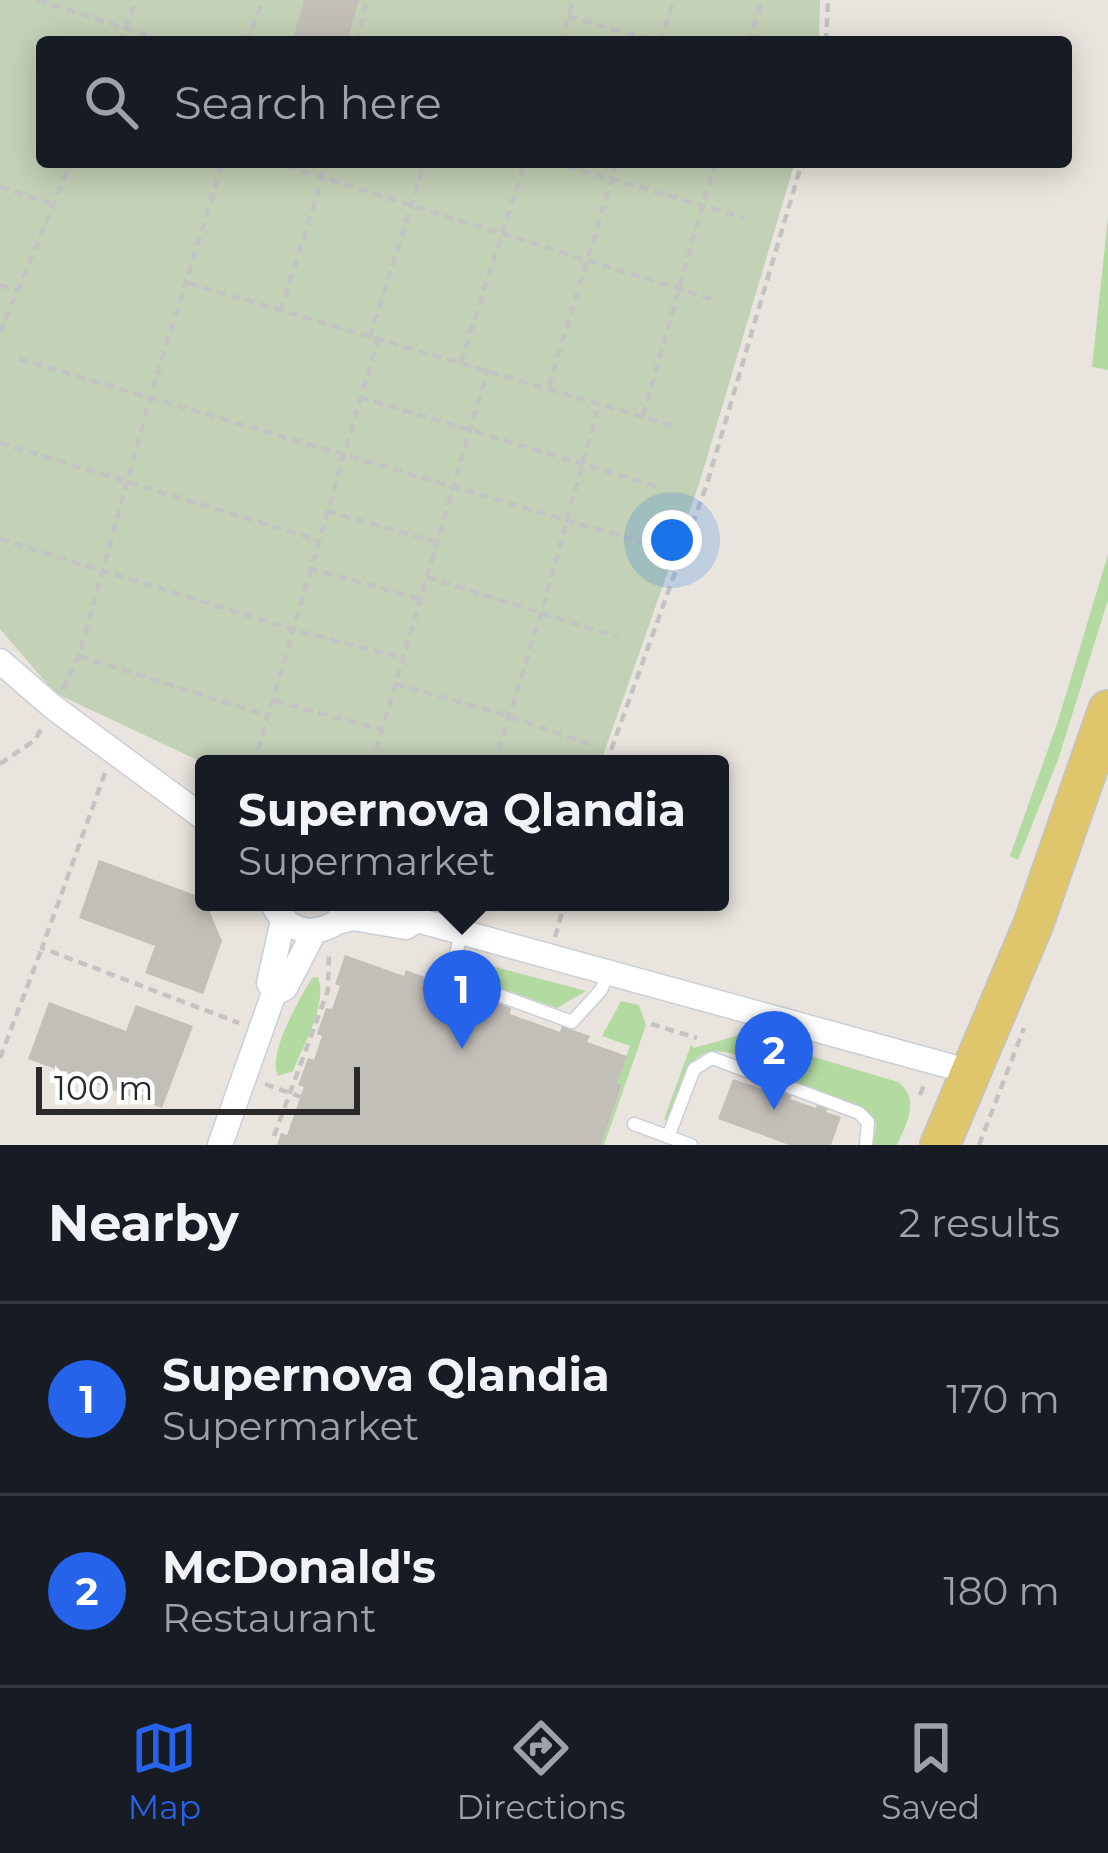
<!DOCTYPE html>
<style>
:root{--surface:#171b24;--page:#20242c;--text:#f1f3f6;--muted:#9ea1a6;--line:#363941;--accent:#2563eb}
body{margin:0;font-family:Montserrat,sans-serif;background:var(--page);color:var(--text)}
.scale{position:absolute;left:36px;bottom:30px;width:324px;box-sizing:border-box;padding-left:12px;border:6px solid #292929;border-top:0;font-size:33px;line-height:42px;white-space:nowrap;color:#292929;-webkit-text-stroke:9px #fff;paint-order:stroke}
.you{position:absolute;left:672px;top:540px;width:42px;height:42px;margin:-30px;border:9px solid #fff;border-radius:50%;background:#1a73e8;box-shadow:0 0 0 18px #1a73e833}
.badge{display:grid;place-items:center;width:78px;height:78px;border-radius:50%;background:var(--accent);color:#fff;font-size:39px;font-weight:700}
.pin{position:absolute;translate:-50% -99px;filter:drop-shadow(0 3px 6px #0008)}
.pin::after{content:'';position:absolute;top:63px;width:42px;height:36px;background:inherit;clip-path:polygon(0 0,100% 0,50% 100%)}
.popup{position:absolute;left:195px;top:755px;width:534px;height:156px;box-sizing:border-box;display:grid;place-content:center;border-radius:12px;background:var(--surface);filter:drop-shadow(0 3px 9px #0005);font-size:39px;white-space:nowrap;color:var(--muted)}
.popup b{font-size:45px;color:var(--text)}
.popup::after{content:'';position:absolute;left:50%;top:100%;margin-left:-24px;border:24px solid transparent;border-top-color:var(--surface)}
.list{margin:0;padding:0;list-style:none}
h2{display:flex;justify-content:space-between;align-items:center;height:156px;margin:0;padding:0 48px;font-size:51px}
h2 small{font-size:39px;font-weight:400;color:var(--muted)}
.list li{display:grid;grid-template-columns:78px 1fr auto;gap:36px;align-items:center;box-sizing:border-box;height:192px;padding:0 48px;border-top:3px solid var(--line)}
.list b{display:block;font-size:45px;white-space:nowrap}
.list p{margin:0;font-size:39px;white-space:nowrap;color:var(--muted)}
.list em{font-size:39px;font-style:normal;color:var(--muted)}
.icon{flex:none;width:66px;height:66px;fill:none;stroke:currentColor;stroke-width:2;stroke-linecap:round;stroke-linejoin:round}
.map{position:relative;flex:none;width:1108px;height:1145px;overflow:hidden}
.search{position:absolute;background:var(--surface);box-shadow:0 6px 30px #0003;left:36px;right:36px;top:36px;height:132px;display:flex;align-items:center;gap:30px;box-sizing:border-box;padding:0 42px;border-radius:12px;color:var(--muted);font-size:45px}
.sheet{height:540px;background:var(--surface)}
nav{display:flex;justify-content:space-around;align-items:center;box-sizing:border-box;height:168px;border-top:3px solid var(--line);background:var(--surface);font-size:33px;color:var(--muted)}
nav a{display:grid;justify-items:center;gap:6px}
nav .on{color:var(--accent)}
.map>svg:first-child{display:block}
.green{fill:#b3daa0}
.cemetery{fill:#c3d1b6}
.building{fill:#c2beb8}
.lines{fill:none;stroke-linecap:round;stroke-linejoin:round}
.lane-casing{stroke:#cbced9;stroke-width:15}
.street-casing{stroke:#cbced9;stroke-width:27}
.primary-casing{stroke:#c3c3c3;stroke-width:42}
.path{stroke:#c3c3c3;stroke-width:4.5;stroke-dasharray:9 6;stroke-linecap:butt}
.lane{stroke:#fff;stroke-width:12}
.street{stroke:#fff;stroke-width:24}
.primary{stroke:#dfc56c;stroke-width:39}
</style>
<div class="map">
<svg width="1108" height="1145" viewBox="0 0 1108 1145">
<rect width="100%" height="100%" fill="#e9e4dd"/>
<path class="green" d="M1108,217V370L1092,367Z
M1108,554V600L1058,760L1018,860L1010,856L1058,721Z
M465,959L586,991L557,1008L486,983Z
M318,977C328,1004 303,1045 293,1071L278,1076C267,1054 299,1000 312,978Z
M621,1001L639,1005L646,1025L604,1145H601L622,1086L617,1084L630,1046L602,1036Z
M740,1035L898,1082C921,1099 906,1124 897,1145H873L876,1123L861,1107L776,1076L771,1066C693,1038 695,1047 668,1121L664,1119L691,1045L694,1048Z"/>
<path class="cemetery" d="M0,0H820L819,42H42V162H795L700,481L600,764H206L55,693L0,629Z"/>
<path class="building" d="M304,0H359L347,42L293,39Z
M99,860L204,898L222,941L203,994L145,973L155,946L79,918Z
M345,955L404,976L406,970L433,980L431,986L482,1004L484,998L511,1008L510,1014L560,1032L562,1026L590,1036L587,1042L627,1056L617,1084L622,1085L601,1145H277L281,1133L287,1135L304,1087L298,1085L308,1058L314,1060L322,1036L317,1034L326,1008L332,1009L340,986L335,984Z
M49,1002L126,1031L136,1005L193,1026L162,1108L28,1059Z
M733,1079L779,1095L781,1091L792,1095L790,1099L816,1108L817,1104L828,1108L826,1112L841,1117L831,1145H789L718,1119Z"/>
<g class="lines">
<defs>
<path id="lane" d="M461,933L456,954L468,984L572,1022L601,990L609,973
M634,1124L691,1145
M668,1137L694,1069L712,1058L859,1113L868,1122L866,1145"/>
<path id="street" d="M0,661L53,707L204,818
M272,902C285,930 310,939 337,922L350,902
M389,902L412,910L417,920L971,1072
M337,922L353,918L406,927L417,920
M274,993L285,988L314,932
M220,1145L274,993L269,983L283,920"/>
<path id="primary" d="M940,1145L1033,925L1108,710"/>
</defs>
<use href="#lane" class="lane-casing"/>
<use href="#street" class="street-casing"/>
<use href="#primary" class="primary-casing"/>
<path class="path" d="M38,0L169,42
M568,16L658,42
M120,42L136,0
M246,42L264,0
M357,42L367,0
M561,42L573,0
M660,42L674,0
M749,42L762,0
M826,42L828,0
M273,162L718,301
M553,162L745,218
M0,187L52,204
M188,283L677,427
M0,285L17,290
M281,311L327,162
M0,333L71,162
M370,337L425,162
M19,359L644,543
M461,362L525,162
M549,386L617,162
M360,397L659,487
M643,416L715,162
M0,443L318,540
M327,511L437,542
M0,539L291,629L403,658
M309,568L419,599
M427,577L617,637
M79,656L268,716
M395,684L509,716L591,745
M63,690L79,656L151,395L223,162
M275,701L380,729
M0,764L35,740L43,726
M254,764L378,339
M372,764L488,369
M494,764L541,614L599,404
M606,764L707,484L802,162
M105,773L42,948L239,1023
M555,937L565,902
M651,1024L697,1038
M0,1058L42,948
M265,1084L301,1097
M920,1095L925,1082
M274,1136L328,990L329,953
M979,1145L1024,1028"/>
<use href="#lane" class="lane"/>
<use href="#street" class="street"/>
<use href="#primary" class="primary"/>
</g>
</svg>
<div class="scale">100 m</div>
<div class="you"></div>
<div class="pin badge" style="left:462px;top:1049px">1</div>
<div class="popup"><b>Supernova Qlandia</b>Supermarket</div>
<div class="pin badge" style="left:774px;top:1110px">2</div>
<div class="search"><svg class="icon" aria-label="search" viewBox="0 0 24 24"><circle cx="10" cy="10" r="6"/><path d="M15 15l6 6"/></svg>Search here</div>
</div>
<section class="sheet">
<h2>Nearby<small>2 results</small></h2>
<ul class="list">
<li><span class="badge">1</span><div><b>Supernova Qlandia</b><p>Supermarket</p></div><em>170 m</em></li>
<li><span class="badge">2</span><div><b>McDonald's</b><p>Restaurant</p></div><em>180 m</em></li>
</ul>
</section>
<nav>
<a class="on"><svg class="icon" aria-label="map" viewBox="0 0 24 24"><path d="M3 6l6-2 6 2 6-2v14l-6 2-6-2-6 2zM9 4v14M15 6v14"/></svg>Map</a>
<a><svg class="icon" aria-label="directions" viewBox="0 0 24 24"><path d="M12 3l9 9-9 9-9-9zM9 14v-3h6M13 9l2 2-2 2"/></svg>Directions</a>
<a><svg class="icon" aria-label="saved" viewBox="0 0 24 24"><path d="M7 4h10v16l-5-4-5 4z"/></svg>Saved</a>
</nav>
